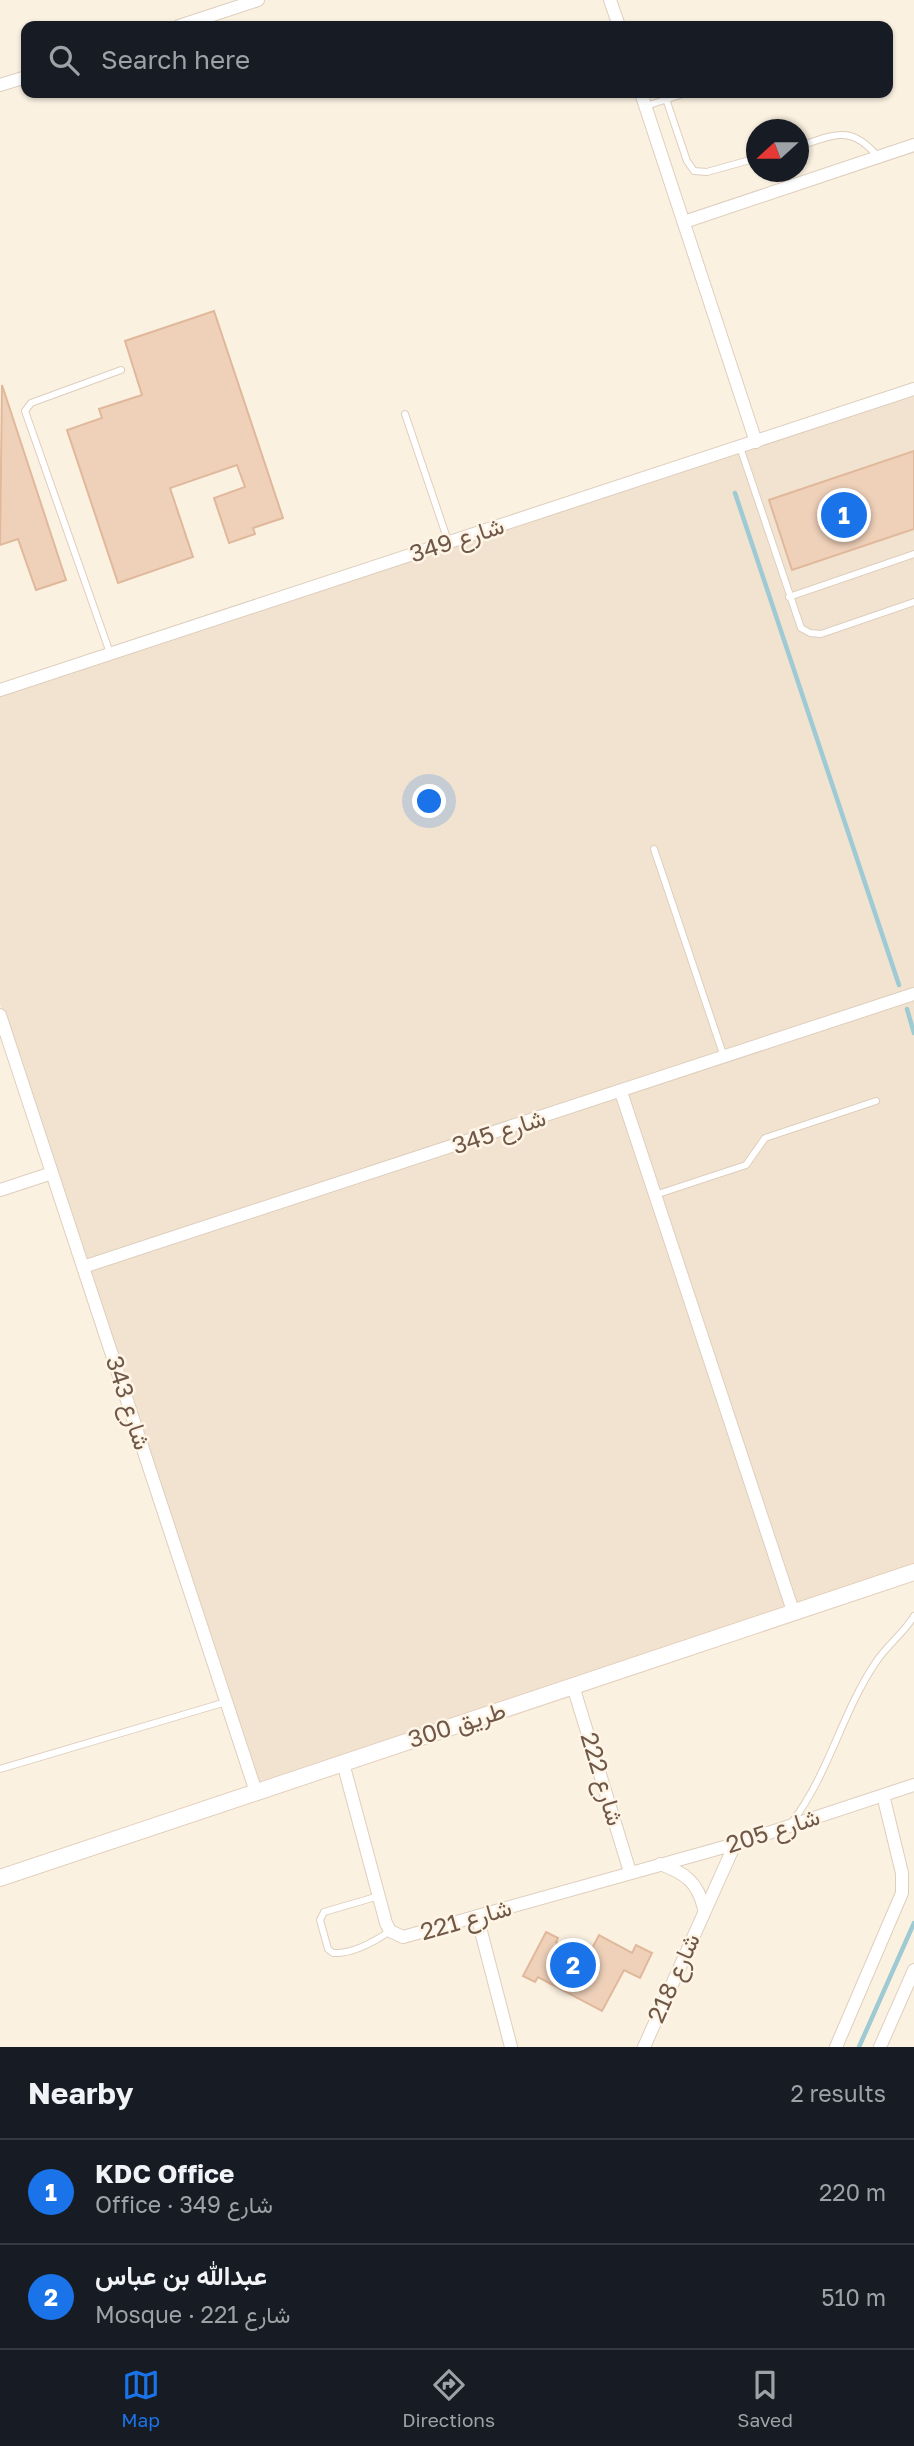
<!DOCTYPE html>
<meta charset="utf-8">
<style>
:root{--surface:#171b24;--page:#20242c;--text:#f1f3f6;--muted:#9ea1a6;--line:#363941;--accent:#1a73e8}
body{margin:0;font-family:"Golos Text",Vazirmatn,sans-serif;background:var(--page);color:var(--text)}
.compass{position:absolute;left:746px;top:119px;width:63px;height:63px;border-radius:50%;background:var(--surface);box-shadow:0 2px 5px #0004;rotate:249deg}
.you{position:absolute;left:430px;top:802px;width:24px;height:24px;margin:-18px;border:5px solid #fff;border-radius:50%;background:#1a73e8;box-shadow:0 0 0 10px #1a73e833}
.badge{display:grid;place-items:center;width:46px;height:46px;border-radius:50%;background:var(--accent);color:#fff;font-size:23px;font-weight:700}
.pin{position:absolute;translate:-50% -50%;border:4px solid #fff;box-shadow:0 2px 7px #0006}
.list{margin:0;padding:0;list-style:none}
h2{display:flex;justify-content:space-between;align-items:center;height:91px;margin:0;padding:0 28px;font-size:30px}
h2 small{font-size:23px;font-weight:400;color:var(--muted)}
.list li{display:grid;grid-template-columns:46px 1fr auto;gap:21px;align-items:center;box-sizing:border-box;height:105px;padding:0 28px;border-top:2px solid var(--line)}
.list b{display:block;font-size:26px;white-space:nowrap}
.list p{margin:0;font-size:23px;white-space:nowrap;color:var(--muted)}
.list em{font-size:23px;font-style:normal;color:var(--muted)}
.icon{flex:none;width:38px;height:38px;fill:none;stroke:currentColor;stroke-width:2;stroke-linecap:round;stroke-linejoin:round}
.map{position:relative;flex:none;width:914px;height:2047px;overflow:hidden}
.search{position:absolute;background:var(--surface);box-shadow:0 2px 5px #0004;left:21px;right:21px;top:21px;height:77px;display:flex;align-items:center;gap:18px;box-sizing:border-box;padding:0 24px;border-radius:14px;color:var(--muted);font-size:26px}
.sheet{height:301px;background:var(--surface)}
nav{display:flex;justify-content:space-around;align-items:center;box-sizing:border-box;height:98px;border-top:2px solid var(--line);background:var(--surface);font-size:19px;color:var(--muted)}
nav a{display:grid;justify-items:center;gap:4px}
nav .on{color:var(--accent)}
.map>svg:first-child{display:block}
.residential{fill:#f2e3d0}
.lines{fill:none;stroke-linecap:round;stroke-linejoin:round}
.stream{stroke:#9ecad4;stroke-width:4.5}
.building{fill:#efd1ba;stroke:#e0b89b;stroke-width:2}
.lane-casing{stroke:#decebd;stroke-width:8}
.street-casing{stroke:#decebd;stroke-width:14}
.secondary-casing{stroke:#e3cfbc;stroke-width:18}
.lane{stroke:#fff;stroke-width:6}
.street{stroke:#fff;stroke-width:12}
.secondary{stroke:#fff;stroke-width:16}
.labels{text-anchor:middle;stroke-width:5;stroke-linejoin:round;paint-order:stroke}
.street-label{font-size:24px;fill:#705849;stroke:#fef5e7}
</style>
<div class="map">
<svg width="914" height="2047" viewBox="0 0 914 2047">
<rect width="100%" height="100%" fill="#fbf1e1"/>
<path class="residential" d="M914,385V1565L258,1782L0,1004V686Z"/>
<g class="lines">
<path class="stream" d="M735,493L899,985
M907,1009L914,1033
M859,2047L914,1923"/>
</g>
<path class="building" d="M214,311L283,518L253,528L255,534L229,543L214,498L245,487L237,465L170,488L193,557L118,583L67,430L102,418L99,409L142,395L125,341Z
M2,385L66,580L36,590L18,539L0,545Z
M914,451V529L792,570L769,500Z
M546,1932L558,1938L556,1942L587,1958L599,1935L632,1953L636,1945L652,1953L640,1978L624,1970L602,2011L538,1977L535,1982L523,1976Z"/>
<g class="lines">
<defs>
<path id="lane" d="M664,93L687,161L694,171L707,172L757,158
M646,106L686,93
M799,146C835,135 851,124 878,157
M405,414L448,541
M740,447L801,628L810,633L821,634L914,602
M789,597L914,554
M110,653L25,411L31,403L121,370
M654,849L724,1057
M655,1195L746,1165L765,1138L876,1101
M0,1769L226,1702
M792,1822C829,1774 842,1712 876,1662C887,1645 904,1633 914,1616
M379,1896L324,1912L320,1920L328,1949L333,1953C352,1954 374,1942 390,1931"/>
<path id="street" d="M610,0L619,26
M179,26L258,0
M0,85L26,77
M641,93L756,442
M684,222L914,145
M0,690L914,389
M0,1015L256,1792
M621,1092L793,1611
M0,1190L52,1173
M83,1267L914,994
M573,1686L630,1872
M343,1763L386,1923L390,1931L403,1937L735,1844L914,1785
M660,1864C685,1873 698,1882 704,1909
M477,1916L511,2047
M644,2047L735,1844
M836,2047L902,1893V1873L883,1795
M880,2047L914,1970"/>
<path id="secondary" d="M0,1878L914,1572"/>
</defs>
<use href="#lane" class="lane-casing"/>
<use href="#street" class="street-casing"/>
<use href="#secondary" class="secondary-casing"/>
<use href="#lane" class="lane"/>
<use href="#street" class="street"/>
<use href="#secondary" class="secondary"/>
</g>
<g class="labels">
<g class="street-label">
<text transform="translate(457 540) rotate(-18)" y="8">شارع 349</text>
<text transform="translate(499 1132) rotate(-18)" y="8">شارع 345</text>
<text transform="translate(128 1403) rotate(72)" y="8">شارع 343</text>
<text transform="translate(457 1725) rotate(-18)" y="8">طريق 300</text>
<text transform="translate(602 1779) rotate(73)" y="8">شارع 222</text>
<text transform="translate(773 1831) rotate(-18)" y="8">شارع 205</text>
<text transform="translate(466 1920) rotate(-16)" y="8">شارع 221</text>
<text transform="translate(674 1978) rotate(-66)" y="8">شارع 218</text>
</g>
</g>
</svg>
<svg class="compass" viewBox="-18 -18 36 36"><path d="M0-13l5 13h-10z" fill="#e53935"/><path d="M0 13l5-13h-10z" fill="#9ea1a6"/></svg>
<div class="you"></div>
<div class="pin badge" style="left:844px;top:515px">1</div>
<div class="pin badge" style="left:573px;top:1965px">2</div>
<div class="search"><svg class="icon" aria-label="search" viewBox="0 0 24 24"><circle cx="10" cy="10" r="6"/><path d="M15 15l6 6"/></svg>Search here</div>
</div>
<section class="sheet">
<h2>Nearby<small>2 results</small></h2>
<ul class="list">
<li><span class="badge">1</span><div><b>KDC Office</b><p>Office · شارع 349</p></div><em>220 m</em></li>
<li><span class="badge">2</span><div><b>عبدالله بن عباس</b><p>Mosque · شارع 221</p></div><em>510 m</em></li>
</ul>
</section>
<nav>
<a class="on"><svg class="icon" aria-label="map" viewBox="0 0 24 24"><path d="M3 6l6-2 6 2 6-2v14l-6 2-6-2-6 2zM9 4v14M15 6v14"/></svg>Map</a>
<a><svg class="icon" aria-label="directions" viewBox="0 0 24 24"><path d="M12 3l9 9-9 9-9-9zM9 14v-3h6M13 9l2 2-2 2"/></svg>Directions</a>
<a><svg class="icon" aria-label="saved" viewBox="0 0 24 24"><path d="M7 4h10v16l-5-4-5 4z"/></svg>Saved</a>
</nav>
